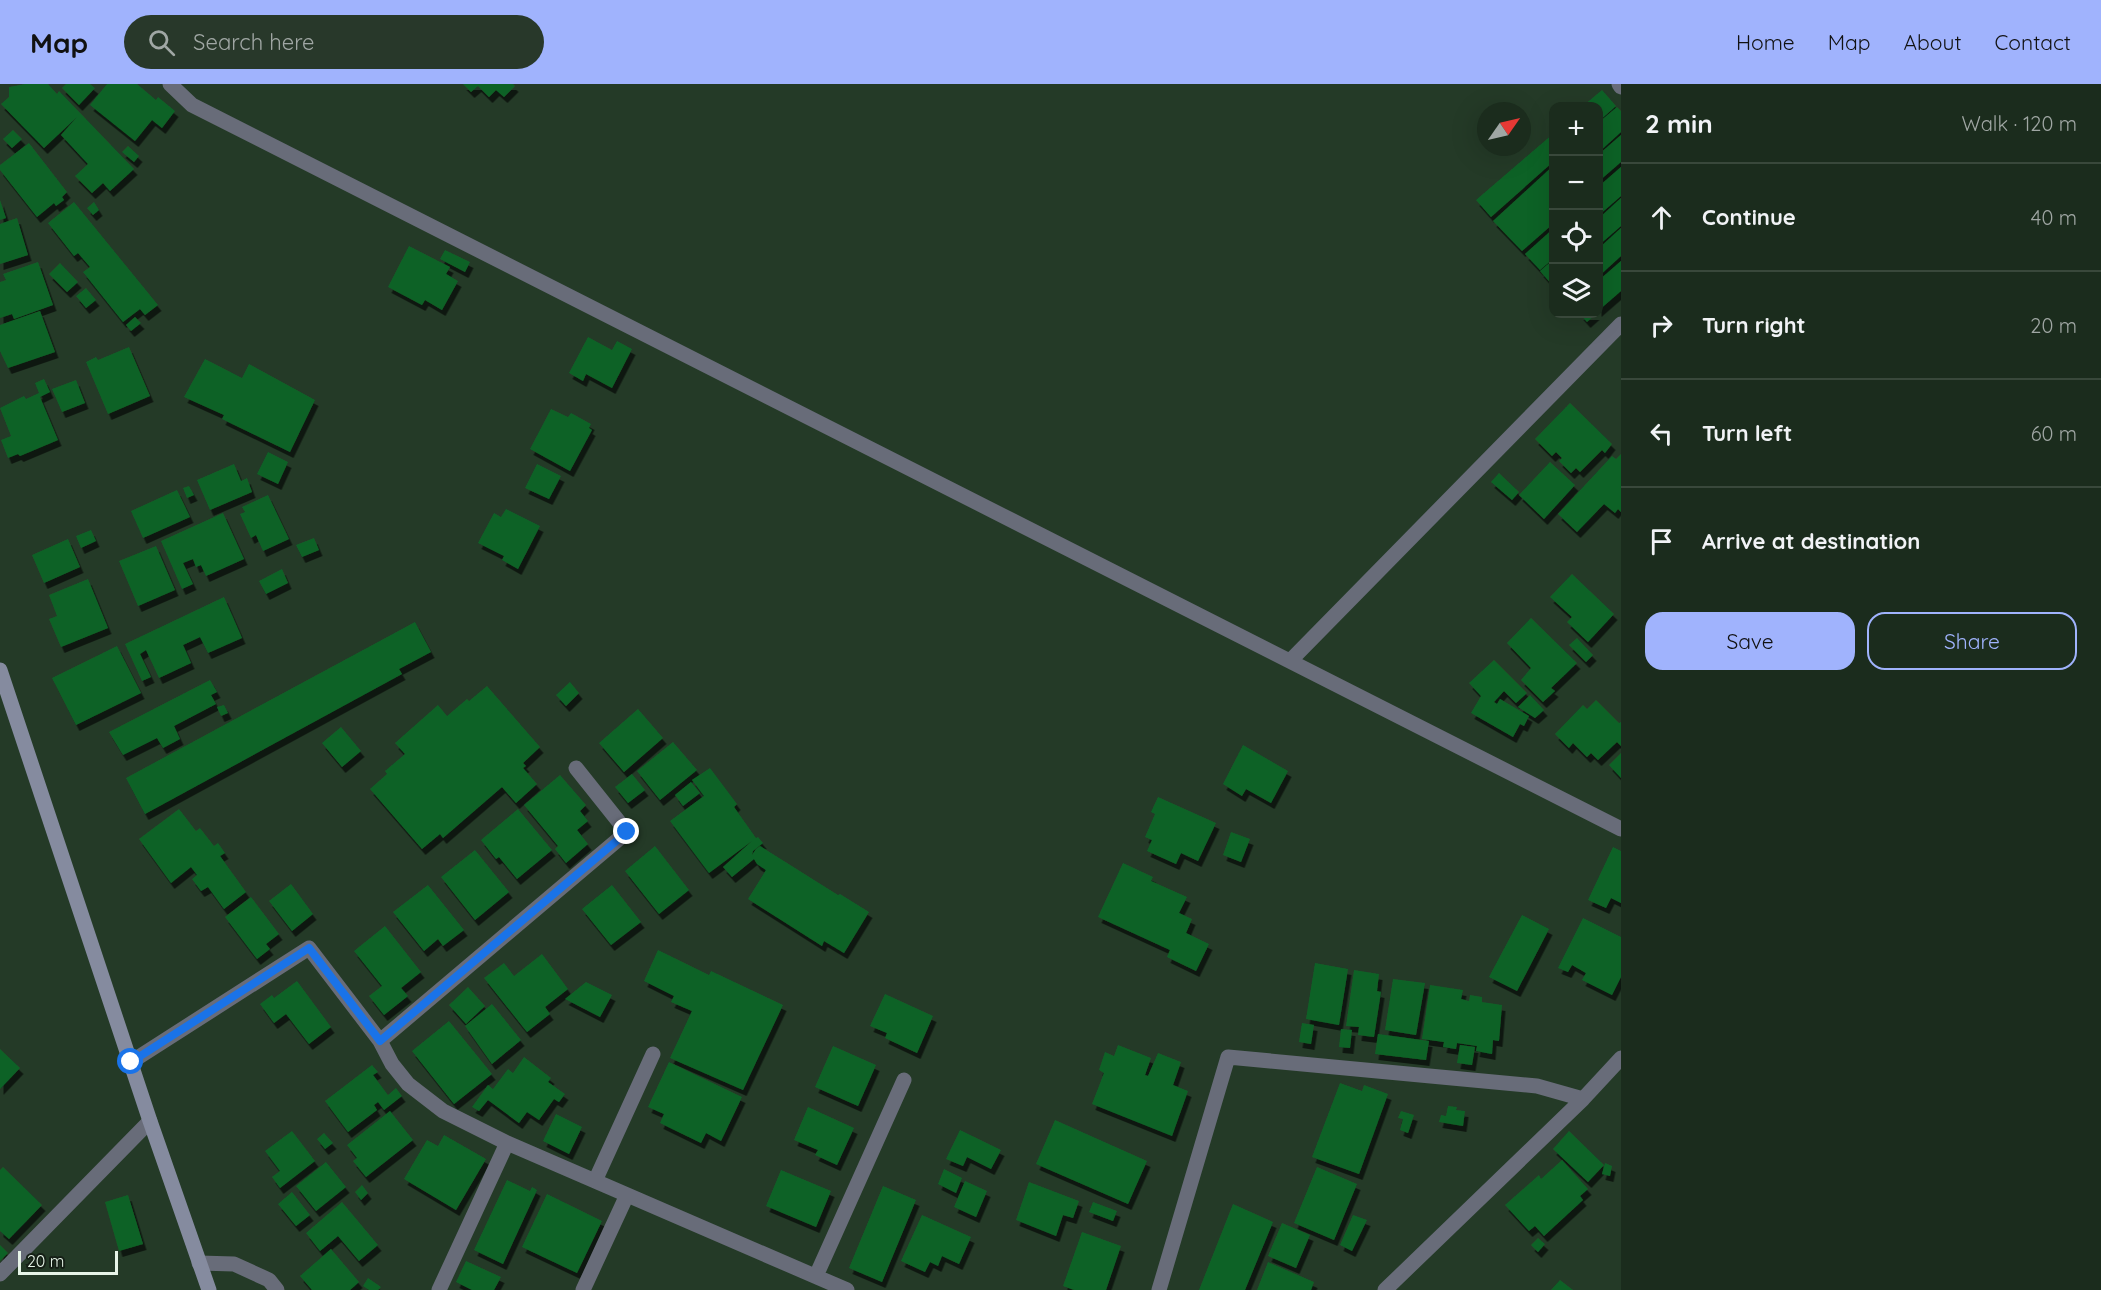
<!DOCTYPE html>
<meta charset="utf-8">
<style>
:root{--surface:#1b2c1d;--page:#28382a;--text:#f1f3f6;--muted:#a0a7a4;--line:#39483b;--accent:#a0b3fd}
body{margin:0;font-family:Quicksand,sans-serif;background:var(--page);color:var(--text)}
.controls{position:absolute;right:18px;top:18px;display:grid;overflow:hidden;border-radius:12px;box-shadow:0 6px 24px #0002}
.controls button{width:54px;height:54px;display:grid;place-items:center;padding:0;border:0;border-bottom:2px solid var(--line);background:var(--surface);color:var(--text);font:30px sans-serif}
.compass{position:absolute;left:1477px;top:18px;width:54px;height:54px;border-radius:50%;background:var(--surface);box-shadow:0 6px 24px #0002;rotate:56deg}
.scale{position:absolute;left:18px;bottom:15px;width:100px;box-sizing:border-box;padding-left:6px;border:3px solid #e7f5e8;border-top:0;font-size:16px;line-height:21px;white-space:nowrap;color:#e7f5e8;-webkit-text-stroke:4px #151f16;paint-order:stroke}
.stop{position:absolute;width:18px;height:18px;margin:-14px;border:4px solid #1a73e8;border-radius:50%;background:#fff}
.stop.end{background:#1a73e8;border-color:#fff;box-shadow:0 2px 6px #0008}
.list{margin:0;padding:0;list-style:none}
h2{display:flex;justify-content:space-between;align-items:center;height:78px;margin:0;padding:0 24px;font-size:26px}
h2 small{font-size:20px;font-weight:400;color:var(--muted)}
.list li{display:grid;grid-template-columns:39px 1fr auto;gap:18px;align-items:center;box-sizing:border-box;height:108px;padding:0 24px;border-top:2px solid var(--line)}
.list b{display:block;font-size:22px;white-space:nowrap}
.list em{font-size:20px;font-style:normal;color:var(--muted)}
.actions{display:flex;gap:12px;padding:18px 24px}
.actions a{flex:1;padding:14px 0;border:2px solid var(--accent);border-radius:18px;text-align:center;font-size:21px;color:var(--accent)}
.actions .main{background:var(--accent);color:#111}
.icon{flex:none;width:33px;height:33px;fill:none;stroke:currentColor;stroke-width:2;stroke-linecap:round;stroke-linejoin:round}
.map{position:relative;flex:none;width:1621px;height:1206px;overflow:hidden}
header{display:flex;align-items:center;gap:36px;box-sizing:border-box;height:84px;padding:0 30px;background:var(--accent);color:#111}
header strong{font-size:28px}
nav{display:flex;gap:33px;margin-inline-start:auto;font-size:21px}
.search{width:420px;height:54px;background:var(--page);display:flex;align-items:center;gap:15px;box-sizing:border-box;padding:0 21px;border-radius:33px;color:var(--muted);font-size:22px}
main{display:flex}
aside{flex:1;background:var(--surface)}
.map>svg:first-child{display:block}
.building{fill:#116227;filter:url(#shadow)}
.lines{fill:none;stroke-linecap:round;stroke-linejoin:round}
.street{stroke:#686c79;stroke-width:15}
.secondary{stroke:#858b9f;stroke-width:15}
.route{stroke:#1a73e8;stroke-width:8}
</style>
<header>
<strong>Map</strong>
<div class="search"><svg class="icon" aria-label="search" viewBox="0 0 24 24"><circle cx="10" cy="10" r="6"/><path d="M15 15l6 6"/></svg>Search here</div>
<nav><a>Home</a><a>Map</a><a>About</a><a>Contact</a></nav>
</header>
<main>
<div class="map">
<svg width="1621" height="1206" viewBox="0 0 1621 1206">
<defs>
<filter id="shadow"><feDropShadow dx="3.5" dy="6" stdDeviation="0" flood-color="#0009"/></filter>
</defs>
<rect width="100%" height="100%" fill="#243a27"/>
<path class="building" d="M25,0H48L57,10L59,7L134,85L110,107L103,99L92,109L75,92L88,80L61,51L77,33L44,64L1,20L9,13V3Z
M66,0H90L95,4L79,21L62,4Z
M107,0H137L156,16L158,13L175,27L162,44L152,36L135,57L90,21Z
M463,0H513L515,2L504,13L496,6L489,13L478,2L471,8Z
M1602,6L1616,22L1598,38V22H1583Z
M1617,23L1621,27V48L1598,69V39Z
M13,46L22,55L12,64L3,55Z
M1554,49V77L1491,133L1476,116Z
M1621,51V78L1598,98V71Z
M29,59L67,108L62,113L64,116L56,122L54,119L37,133L0,86V81Z
M128,62L139,72L134,78L122,68Z
M1554,81V139L1522,167L1493,137Z
M1621,83V112L1598,132V103Z
M1621,114V142L1598,162V135Z
M0,116L6,134L0,136Z
M74,118L158,221L145,231L140,225L123,238L83,188L90,183L78,169L74,172L48,139Z
M94,118L99,126L93,131L87,124Z
M17,134L28,171L0,180V140Z
M1554,144V174L1540,186L1525,170Z
M1621,144V172L1598,193V165Z
M409,162L450,183L446,190L458,197L442,226L425,216L422,221L388,203Z
M445,166L470,178L465,188L440,175Z
M1554,175V203L1540,187Z
M1621,177V207L1598,227V197Z
M38,178L53,221L14,235L12,230L0,234V198L6,196L3,190Z
M60,179L78,198L67,208L49,190Z
M86,204L96,216L86,224L76,212Z
M40,227L55,268L8,284L0,267V241Z
M1580,230H1596L1587,238Z
M135,233L141,239L131,247L126,241Z
M588,253L612,266L617,257L632,265L612,304L586,290L583,297L569,289Z
M129,263L150,312L108,330L86,278L96,273L98,276Z
M205,275L242,294L249,280L315,316L290,368L222,335L224,331L184,313Z
M44,295L50,308L40,313L58,356L20,372L18,370L8,374L1,356L11,352L0,324L24,312L26,315L39,309L35,299Z
M76,296L85,319L62,328L52,305Z
M1570,319L1612,360L1605,369L1602,366L1580,388L1576,384L1571,389L1559,377L1562,374L1556,368L1552,372L1535,355Z
M551,325L568,333L571,329L591,340L589,344L592,346L570,387L530,365Z
M268,368L288,378L278,400L257,390Z
M1621,370V428L1618,425L1615,429L1604,420L1577,448L1558,430L1612,372L1616,375Z
M1550,378L1575,401L1544,435L1519,411Z
M234,380L241,397L247,394L252,408L210,426L197,396Z
M537,380L561,392L549,415L525,404Z
M1499,389L1519,408L1512,416L1491,398Z
M189,402L194,411L187,414L183,404Z
M177,406L190,433L143,454L131,427Z
M268,411L289,455L263,467L256,451L251,454L240,430L245,428L242,423Z
M506,425L540,442L518,485L502,476L504,472L478,459L494,429L501,433Z
M223,429L244,475L206,492L201,481L196,483L193,475L183,479L193,500L182,505L161,457Z
M91,446L96,457L81,464L76,452Z
M314,454L319,466L302,473L296,461Z
M68,455L80,483L44,499L32,471Z
M156,462L175,506L138,522L119,477Z
M282,485L288,499L266,510L259,497Z
M1572,490L1614,530L1588,558L1567,538L1572,533L1550,513Z
M88,495L108,544L61,563L49,535L57,532L49,511Z
M224,513L242,554L208,569L200,553L183,561L191,579L159,594L146,566L140,570L151,593L142,597L125,560Z
M1531,534L1577,579L1551,604L1555,607L1543,618L1521,596L1531,584L1507,559Z
M415,538L431,568L399,585L402,590L145,730L126,694Z
M1577,554L1593,571L1586,578L1569,561Z
M117,562L141,609L76,641L52,594Z
M1494,576L1527,609L1516,619L1504,607L1494,618L1497,620L1500,615L1529,632L1524,642L1520,640L1513,653L1471,629L1481,612L1469,599Z
M210,596L217,608L211,611L216,620L174,642L180,655L163,664L157,654L123,671L109,648Z
M570,598L579,609L566,622L556,611Z
M487,602L540,663L523,679L526,682L523,684L537,700L516,719L502,703L443,754L440,750L422,765L370,705L387,690L385,687L405,670L395,659L438,621L447,632L467,615L469,617Z
M1530,611L1544,626L1535,634L1518,623Z
M1596,616L1619,639L1621,638V662L1617,658L1598,676L1591,669L1587,673L1573,659L1569,664L1555,650L1583,621L1587,625Z
M224,621L228,629L221,632L217,623Z
M638,625L663,654L624,688L599,659Z
M341,643L361,667L342,683L322,659Z
M673,658L697,686L660,716L637,687Z
M1243,661L1288,687L1271,719L1246,705L1242,712L1223,700Z
M1621,669V694L1609,681Z
M710,684L737,720L734,723L756,754L758,753L763,759L753,767L752,771L756,765L760,762L838,811L840,810L869,828L844,869L824,857L822,862L748,815L766,786L757,780L754,775L732,793L723,783L752,757L709,789L670,737L704,712L692,696Z
M632,690L645,706L628,719L615,703Z
M560,691L586,721L580,727L588,737L577,746L588,760L566,779L555,765L558,762L524,721Z
M691,698L700,709L683,722L675,711Z
M1158,713L1216,739L1198,777L1181,769L1176,780L1147,767L1152,756L1145,753L1155,730L1151,728Z
M179,725L196,747L200,744L214,762L218,759L225,769L220,772L246,808L224,825L208,803L201,807L192,795L197,791L191,783L171,799L139,755Z
M518,725L552,766L517,795L499,773L496,775L481,756Z
M1231,748L1250,755L1241,778L1223,771Z
M655,762L689,806L659,830L625,787Z
M1613,763L1621,767V819L1611,814L1606,824L1588,816Z
M475,766L509,808L475,836L441,793Z
M1123,779L1153,793L1151,797L1187,813L1179,829L1192,835L1186,849L1209,860L1196,887L1167,873L1170,866L1098,833Z
M291,800L313,830L292,847L269,817Z
M428,801L464,846L443,862L438,855L424,867L393,828Z
M612,801L641,838L611,861L582,825Z
M251,813L279,850L266,860L270,865L257,875L225,833Z
M1522,831L1549,845L1517,907L1489,893Z
M1583,834L1621,853V893L1612,911L1582,896L1586,889L1572,881L1568,888L1558,884Z
M385,842L421,888L401,904L408,912L384,931L369,912L382,902L354,867Z
M658,866L709,891L711,887L783,921L743,1006L670,974L692,927L671,918L674,912L644,897Z
M542,870L568,905L545,923L550,930L527,948L484,894L504,879L514,892Z
M1315,879L1348,885L1339,941L1306,935Z
M1354,886L1379,890L1377,907L1381,908L1374,953L1358,951L1359,943L1346,942Z
M1393,895L1425,899L1416,951L1385,946Z
M297,897L331,943L309,960L286,930L274,939L260,920L272,911L274,914Z
M586,898L612,911L600,933L565,915Z
M1430,901L1463,906L1461,915L1469,917L1470,911L1482,913V918L1502,921L1499,957L1493,956L1492,970L1476,967L1477,962L1457,959L1456,965L1443,963L1444,958L1422,955Z
M468,903L485,922L466,940L449,921Z
M885,910L933,932L917,969L885,954L887,949L870,942Z
M492,920L521,956L492,980L465,942Z
M449,937L492,990L454,1020L412,967Z
M1302,939L1314,941L1311,960L1299,958Z
M1341,945L1352,946L1350,964L1339,963Z
M1378,950L1429,957L1426,976L1375,970Z
M1118,961L1151,974L1145,991L1148,992L1158,969L1181,978L1173,1001L1188,1007L1172,1052L1092,1020L1104,989L1099,986L1105,968L1114,972Z
M1460,961L1475,963L1472,981L1457,979Z
M833,962L876,981L858,1022L815,1003Z
M0,965L20,984L0,1005Z
M524,973L551,994L548,998L565,1010L559,1018L554,1015L539,1036L527,1028L519,1039L488,1016L479,1027L472,1023L488,1001L493,1005L508,985L513,989Z
M669,978L742,1013L721,1057L706,1049L701,1059L660,1039L664,1030L648,1023Z
M372,981L378,988L373,991L388,1011L396,1004L402,1012L384,1026L378,1018L374,1021L377,1026L348,1048L325,1017Z
M1340,999L1362,1007L1364,1001L1388,1010L1359,1090L1312,1073Z
M1448,1022L1457,1023L1456,1026L1465,1027L1463,1042L1439,1038L1441,1031L1446,1032Z
M808,1023L854,1044L837,1081L815,1071L818,1066L794,1056Z
M390,1027L413,1056L366,1093L353,1077L357,1074L347,1061Z
M1401,1027L1414,1031L1408,1049L1400,1046L1403,1035L1398,1034Z
M556,1030L582,1043L569,1070L543,1057Z
M1055,1036L1147,1077L1128,1120L1036,1080Z
M960,1046L1001,1066L991,1085L967,1073L963,1082L946,1075Z
M292,1047L315,1077L280,1104L272,1093L280,1087L265,1067Z
M1569,1047L1604,1081L1588,1098L1553,1065Z
M324,1049L333,1059L325,1065L317,1055Z
M444,1051L486,1075L456,1126L404,1095L427,1056L438,1062Z
M1562,1076L1588,1105L1580,1112L1583,1116L1544,1152L1535,1142L1529,1147L1505,1121L1539,1091L1541,1095Z
M326,1078L346,1103L316,1127L296,1102Z
M1605,1079L1612,1082L1610,1092L1602,1090Z
M3,1083L42,1121L9,1155L0,1147V1086Z
M1317,1083L1357,1100L1334,1156L1294,1139Z
M944,1085L962,1094L956,1109L938,1100Z
M781,1086L831,1107L816,1143L766,1122Z
M507,1096L530,1107L532,1103L537,1106L503,1180L474,1166Z
M965,1097L987,1107L976,1133L954,1123Z
M1029,1098L1079,1117L1073,1134L1063,1131L1056,1152L1016,1136Z
M362,1101L368,1109L361,1116L355,1108Z
M883,1102L916,1116L882,1198L849,1184Z
M292,1108L310,1131L296,1142L278,1120Z
M547,1110L602,1137L577,1189L522,1163Z
M128,1111L143,1160L119,1167L105,1118Z
M342,1118L378,1161L359,1177L338,1152L320,1167L306,1149Z
M1093,1118L1117,1127L1113,1137L1089,1128Z
M1233,1120L1273,1138L1245,1206H1199Z
M922,1131L971,1153L959,1180L942,1172L938,1182L930,1178L925,1188L901,1177Z
M1353,1131L1367,1136L1352,1167L1340,1161Z
M1282,1139L1310,1151L1296,1184L1268,1172Z
M1082,1148L1121,1162L1106,1206H1074L1063,1202Z
M1538,1154L1545,1160L1538,1168L1531,1161Z
M0,1161L8,1169L0,1177Z
M331,1165L359,1198L350,1206H312L300,1192Z
M466,1177L501,1193L494,1206H472L456,1198Z
M1268,1178L1314,1198L1311,1206H1257Z
M368,1194L381,1203L378,1206H369L363,1202Z
M1560,1196L1573,1206H1551Z"/>
<g class="lines">
<path class="street" d="M170,0L192,21L1621,745
M1619,0L1621,3
M1290,577L1621,240
M380,957L627,748L576,684
M131,978L309,864L380,957L392,980L408,1000L443,1027L507,1059L847,1206
M595,1097L653,970
M199,1179L234,1180L269,1196L277,1206
M0,1190L150,1037
M816,1192L904,996
M439,1206L507,1059
M583,1206L627,1111
M1159,1206L1228,973L1537,1002L1583,1015
M1385,1206L1583,1015L1621,974"/>
<path class="secondary" d="M0,586L150,1037L209,1206"/>
</g>
<g class="lines">
<path class="route" d="M131,978L309,864L380,957L627,748"/>
</g>
</svg>
<div class="controls">
<button>+</button>
<button>−</button>
<button><svg class="icon" aria-label="locate" viewBox="0 0 24 24"><circle cx="12" cy="12" r="6"/><path d="M12 2v4M12 18v4M2 12h4M18 12h4"/></svg></button>
<button><svg class="icon" aria-label="layers" viewBox="0 0 24 24"><path d="M12 4l9 5-9 5-9-5zM3 14l9 5 9-5"/></svg></button>
</div>
<svg class="compass" viewBox="-18 -18 36 36"><path d="M0-13l5 13h-10z" fill="#e53935"/><path d="M0 13l5-13h-10z" fill="#a0a7a4"/></svg>
<div class="scale">20 m</div>
<div class="stop" style="left:131px;top:978px"></div>
<div class="stop end" style="left:627px;top:748px"></div>
</div>
<aside>
<h2>2 min<small>Walk · 120 m</small></h2>
<ul class="list">
<li><svg class="icon" aria-label="ahead" viewBox="0 0 24 24"><path d="M12 20V5M6 11l6-6 6 6"/></svg><div><b>Continue</b></div><em>40 m</em></li>
<li><svg class="icon" aria-label="right" viewBox="0 0 24 24"><path d="M7 20v-9h11M14 6l5 5-5 5"/></svg><div><b>Turn right</b></div><em>20 m</em></li>
<li><svg class="icon" aria-label="left" viewBox="0 0 24 24"><path d="M17 20v-9H6M10 6l-5 5 5 5"/></svg><div><b>Turn left</b></div><em>60 m</em></li>
<li><svg class="icon" aria-label="arrive" viewBox="0 0 24 24"><path d="M6 21V4h12l-3 4 3 4H6"/></svg><div><b>Arrive at destination</b></div></li>
</ul>
<div class="actions"><a class="main">Save</a><a>Share</a></div>
</aside>
</main>
